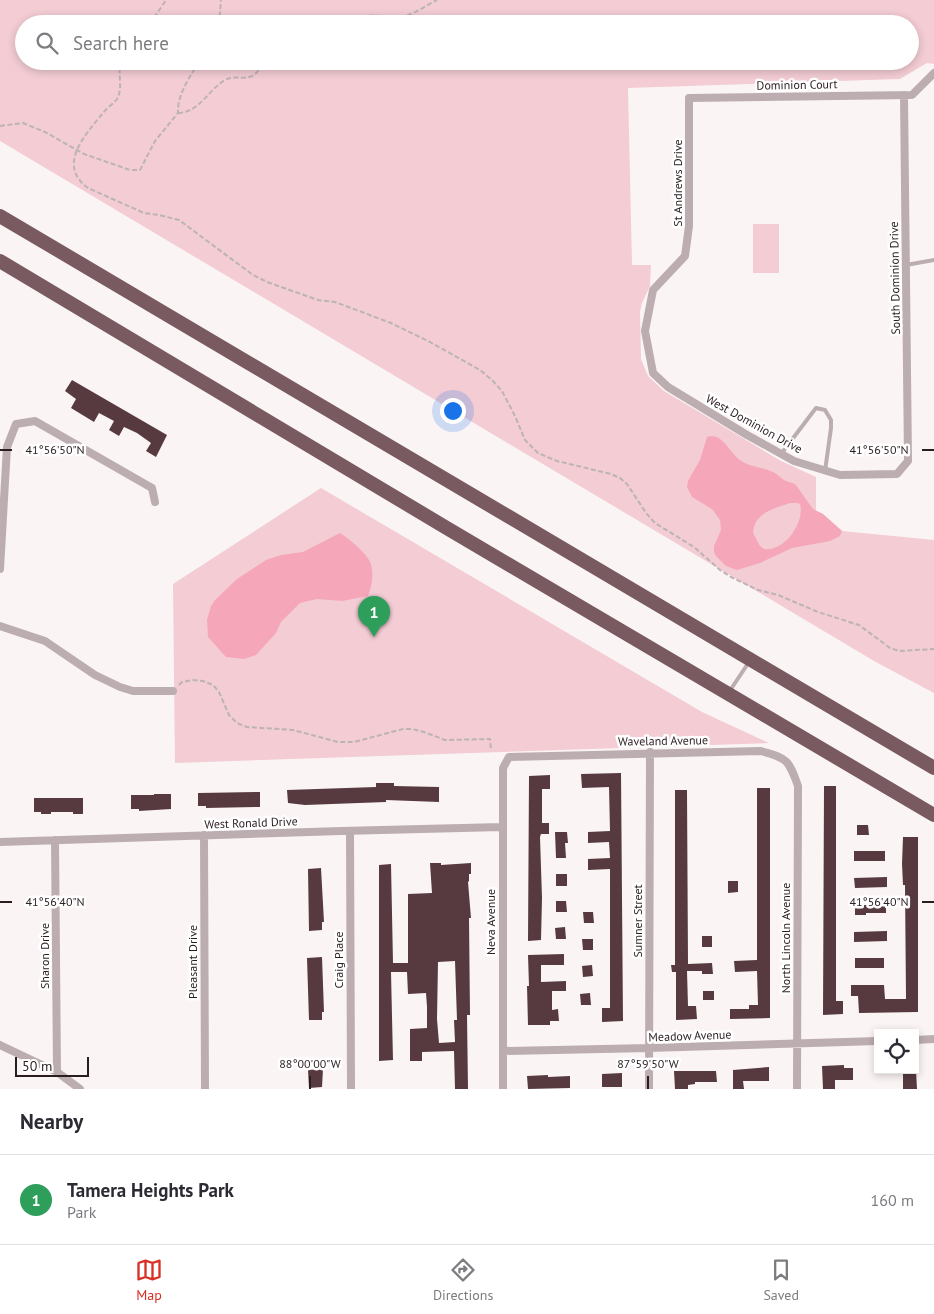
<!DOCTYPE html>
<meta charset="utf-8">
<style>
:root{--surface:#fff;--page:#f7f7f7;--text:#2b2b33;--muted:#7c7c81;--line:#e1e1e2;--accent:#d93025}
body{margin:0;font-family:"PT Sans",sans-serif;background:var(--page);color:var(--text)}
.controls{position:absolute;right:15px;bottom:15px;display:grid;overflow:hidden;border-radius:0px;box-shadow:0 2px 8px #0003}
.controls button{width:45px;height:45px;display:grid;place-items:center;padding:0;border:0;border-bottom:1px solid var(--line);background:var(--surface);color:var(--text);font:25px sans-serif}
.scale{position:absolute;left:15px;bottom:12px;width:74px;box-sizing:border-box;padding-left:5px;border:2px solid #2a1d20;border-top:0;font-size:14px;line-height:18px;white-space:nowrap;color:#2a1d20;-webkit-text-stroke:4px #fff;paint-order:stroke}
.you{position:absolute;left:452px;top:410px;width:18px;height:18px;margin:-12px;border:4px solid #fff;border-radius:50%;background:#1a73e8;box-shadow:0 0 0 8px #1a73e833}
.badge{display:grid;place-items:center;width:32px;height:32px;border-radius:50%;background:var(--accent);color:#fff;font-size:16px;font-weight:700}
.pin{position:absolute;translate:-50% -41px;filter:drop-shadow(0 1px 2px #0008)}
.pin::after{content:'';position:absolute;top:26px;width:18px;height:15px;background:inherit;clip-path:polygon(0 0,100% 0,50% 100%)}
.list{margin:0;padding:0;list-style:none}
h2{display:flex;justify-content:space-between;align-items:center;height:65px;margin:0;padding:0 20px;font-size:21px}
h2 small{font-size:16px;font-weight:400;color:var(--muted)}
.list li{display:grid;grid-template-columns:32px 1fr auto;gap:15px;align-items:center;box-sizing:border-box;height:90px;padding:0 20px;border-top:1px solid var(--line)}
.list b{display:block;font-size:19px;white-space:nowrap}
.list p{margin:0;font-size:16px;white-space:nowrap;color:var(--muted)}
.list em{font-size:16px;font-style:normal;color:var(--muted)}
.icon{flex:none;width:28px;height:28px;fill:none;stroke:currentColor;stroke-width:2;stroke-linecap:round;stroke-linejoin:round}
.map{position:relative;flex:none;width:934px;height:1089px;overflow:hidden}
.search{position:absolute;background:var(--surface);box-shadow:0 2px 8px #0003;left:15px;right:15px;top:15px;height:55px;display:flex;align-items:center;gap:12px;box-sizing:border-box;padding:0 18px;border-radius:28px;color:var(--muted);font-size:19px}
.sheet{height:155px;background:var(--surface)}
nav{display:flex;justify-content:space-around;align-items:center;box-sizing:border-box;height:70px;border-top:1px solid var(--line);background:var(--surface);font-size:14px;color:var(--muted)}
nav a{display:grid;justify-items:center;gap:2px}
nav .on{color:var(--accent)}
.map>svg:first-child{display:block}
.green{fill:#f3ccd4;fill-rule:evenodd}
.water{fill:#f5a7b9;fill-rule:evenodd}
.building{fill:#563a40;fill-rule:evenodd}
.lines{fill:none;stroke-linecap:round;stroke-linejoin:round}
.path{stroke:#bcb3b5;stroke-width:2;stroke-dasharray:5 2.5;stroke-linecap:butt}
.service{stroke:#bcadb0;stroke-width:4}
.minor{stroke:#bcadb0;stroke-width:8}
.motorway{stroke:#795a61;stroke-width:14}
.ticks{fill:none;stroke:#2a1d20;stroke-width:2}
.labels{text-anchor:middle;stroke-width:5;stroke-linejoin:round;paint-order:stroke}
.street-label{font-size:12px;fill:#2a1d20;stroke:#fff}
.ticks-label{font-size:12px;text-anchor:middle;fill:#2a1d20;stroke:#fff;stroke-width:5;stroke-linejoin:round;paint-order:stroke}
</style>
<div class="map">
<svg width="934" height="1089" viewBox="0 0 934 1089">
<rect width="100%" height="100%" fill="#fbf4f5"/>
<path class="green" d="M0,0H934V64L927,63L900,79L628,88L632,265H651L650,286L642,303L640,312L641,359L648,376L664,391L781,461L816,477V511L823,514L842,531L934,540V693L874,661L0,141ZM24,24H910V61H24Z
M753,224H779V273H753Z
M321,488L702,712L769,743L175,763L173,584Z"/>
<path class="water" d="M711,436C724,436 730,453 740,460C749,467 763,467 773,472C778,474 781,479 786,481C790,483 793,482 796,485L813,509L823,514L842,531L840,536L830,541L792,548L760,563L737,570L726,566L716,556L714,552V546L721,530L720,520L712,509L692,497L687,487L688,481L700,460L707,437ZM790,503H797L800,504C805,522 785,552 764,549L760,546L753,533C754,513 773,509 790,503Z
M340,533C348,538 364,551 369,560C375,570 372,586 368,596L342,601L317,599L300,603L281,622L276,633L256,655L244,659L226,657L208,637L207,620L211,606L215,600L237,579L266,560L281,555L303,552Z"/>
<path class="building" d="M72,380L167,435L156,457L146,451L151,443L137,433L124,427L119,436L109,430L114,421L99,413L94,422L71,408L76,399L65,391Z
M621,773L623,1021L602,1022V1008H610V869L588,870V859L610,858L609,842L588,843V832L610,831L609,787L582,788L581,774Z
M550,775V789H542V823H549V834H541L540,837L542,898L541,940L528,941L529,776Z
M376,783H394V786L439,787V802L386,800V802L305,805L288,803L287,790L376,787Z
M824,786H836V1001H843V1014L823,1015Z
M757,788H770V1018L730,1019V1009H749V1005H758L757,971L735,972L734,961L757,960Z
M675,790H687L688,964L712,963L713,974H702V971H687L688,1006H696L697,1019L676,1020V972H672L671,965H675Z
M260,792V807L206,808V806H198V793Z
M154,794H171V809L139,811V809H131V795H154Z
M34,798H83V814H73V812H51V814H41V812H34Z
M857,825H868L869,835H857Z
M555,832H567L568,843H565L566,858H556Z
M903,837H918V1012L859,1013L858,996H851V985H884L885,999H906L905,885H903L902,864Z
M854,851H885V861H854Z
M430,863H441V865L471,863V874H469V881L468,882L471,918H469L470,1015H467L468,1089H455L454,1051L422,1052V1061H410V1029L427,1028V1007L426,993L408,994L407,972H391L393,1060L379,1061V865L391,864L393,963H408V894L432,893ZM455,961L457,1020H454L455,1042L439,1043L437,1019L438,962Z
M321,868L324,922H322V930L309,931L308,869Z
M556,874H567V886H556Z
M887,877V887L855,888L854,878Z
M728,881H738V892L728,893Z
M556,901H566L567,912H556Z
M875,903H886V913H866V915H855V905H875Z
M583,912H593L594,923H584Z
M565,927L566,939H556L555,928Z
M887,931V941L854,942V932Z
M702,936H712V947H702Z
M582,939H593V950H583Z
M564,954V965H541V982L566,981V991H552V1010L558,1009L559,1021H550V1025H528L527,986H529L528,955Z
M322,957L324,1012H322V1020H309L307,958Z
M855,958H884V968H855Z
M592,965L593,976L583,977L582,966Z
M703,991H714V1000H703Z
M590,993L591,1005H581L580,994Z
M844,1065V1068H853V1080H835V1089H823L822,1066Z
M769,1067V1081H743L744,1089H733V1070Z
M323,1069L322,1087L309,1088L308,1070Z
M903,1070H916L917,1089H903Z
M674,1071H716L717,1082H695V1084L688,1085V1089H675Z
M622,1073V1087H602V1074Z
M548,1075V1077L570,1076V1088L528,1089L527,1076Z"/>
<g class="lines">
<path class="path" d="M150,24L166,0
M219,24L221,0
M349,24C371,8 383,20 405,16C416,13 427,5 437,0
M122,61C116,73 124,87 117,99C113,104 107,108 103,113C86,134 56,165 88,188L144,213L159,215L179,220L253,275L267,282L318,300L335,302L391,323L430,342L480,370L492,380L502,391L515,416L525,440L538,453L557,461L611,474L620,478L627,484L646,513L655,523L694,547L720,570L731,577L758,590L778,595L818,612L859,625L890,648L899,651L934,649
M178,113C200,112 207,91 225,80C234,75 243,80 252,76C258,73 261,66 265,61
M0,126L23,123L45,132L84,154L130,170H140L155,141L178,113C177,95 190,76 200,61
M179,685L182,682L193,680L203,681L213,685L219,692L229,715L237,723L247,727L293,730L338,742H354L403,729H412L424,732L445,740L490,739L491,750"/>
<path class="service" d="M906,265L934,260
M781,454L816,408L825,410L831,420V428L825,471
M729,692L749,662"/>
<path class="minor" d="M904,95L908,461L897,474L840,475L794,461L747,435L668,387L653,373L645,331L653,290L685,256L689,226V98L912,95L934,73
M0,569L7,447L16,424L35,421L152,488L155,502
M0,626L45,641L95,675L120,687L133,691H173
M350,831L351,1089
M204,835L205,1089
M55,840L57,1072
M0,842L341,831L502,827
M915,1040L934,1039
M0,1045L57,1072L80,1089
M503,1051L649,1048L878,1041
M503,1089V768L509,757L761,751C788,758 789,761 798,786L797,1089
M649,1089L650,752"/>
<path class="motorway" d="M0,216L934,768
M0,261L445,527L934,815"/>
</g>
<path class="ticks" d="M0,450H12M922,450H934M0,902H12M922,902H934M310,1076V1089M648,1076V1089"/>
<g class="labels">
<g class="street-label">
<text transform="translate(797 85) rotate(-1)" y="4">Dominion Court</text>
<text transform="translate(678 183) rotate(-90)" y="4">St Andrews Drive</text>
<text transform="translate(895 278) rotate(-91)" y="4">South Dominion Drive</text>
<text transform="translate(754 424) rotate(29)" y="4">West Dominion Drive</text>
<text transform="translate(663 741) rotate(-1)" y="4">Waveland Avenue</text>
<text transform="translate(251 823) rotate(-2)" y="4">West Ronald Drive</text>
<text transform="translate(638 921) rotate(-90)" y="4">Sumner Street</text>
<text transform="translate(491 922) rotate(-90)" y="4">Neva Avenue</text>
<text transform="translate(786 938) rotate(-90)" y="4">North Lincoln Avenue</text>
<text transform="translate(45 956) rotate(-90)" y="4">Sharon Drive</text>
<text transform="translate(339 960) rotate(-90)" y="4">Craig Place</text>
<text transform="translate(193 962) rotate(-90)" y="4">Pleasant Drive</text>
<text transform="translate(690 1036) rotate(-2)" y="4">Meadow Avenue</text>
</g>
</g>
<g class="ticks-label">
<text x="55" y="454">41°56'50"N</text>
<text x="879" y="454">41°56'50"N</text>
<text x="55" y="906">41°56'40"N</text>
<text x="879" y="906">41°56'40"N</text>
<text x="310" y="1068">88°00'00"W</text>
<text x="648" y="1068">87°59'50"W</text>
</g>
</svg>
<div class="controls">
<button><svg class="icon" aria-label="locate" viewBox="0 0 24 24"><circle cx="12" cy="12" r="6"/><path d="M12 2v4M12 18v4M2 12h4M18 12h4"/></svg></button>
</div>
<div class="scale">50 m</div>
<div class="you"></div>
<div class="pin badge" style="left:374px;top:637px;background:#2e9e5b">1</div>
<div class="search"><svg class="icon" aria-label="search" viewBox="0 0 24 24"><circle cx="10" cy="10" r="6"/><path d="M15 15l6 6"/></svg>Search here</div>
</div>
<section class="sheet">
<h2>Nearby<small></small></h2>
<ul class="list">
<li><span class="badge" style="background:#2e9e5b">1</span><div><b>Tamera Heights Park</b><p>Park</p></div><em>160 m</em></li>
</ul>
</section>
<nav>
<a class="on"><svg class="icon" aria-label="map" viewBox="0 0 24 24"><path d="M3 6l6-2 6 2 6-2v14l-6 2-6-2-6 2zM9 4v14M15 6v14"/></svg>Map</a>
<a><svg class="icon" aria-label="directions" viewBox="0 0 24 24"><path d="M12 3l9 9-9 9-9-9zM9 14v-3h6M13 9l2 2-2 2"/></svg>Directions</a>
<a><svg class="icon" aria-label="saved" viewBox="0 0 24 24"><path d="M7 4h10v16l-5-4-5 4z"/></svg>Saved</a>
</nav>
